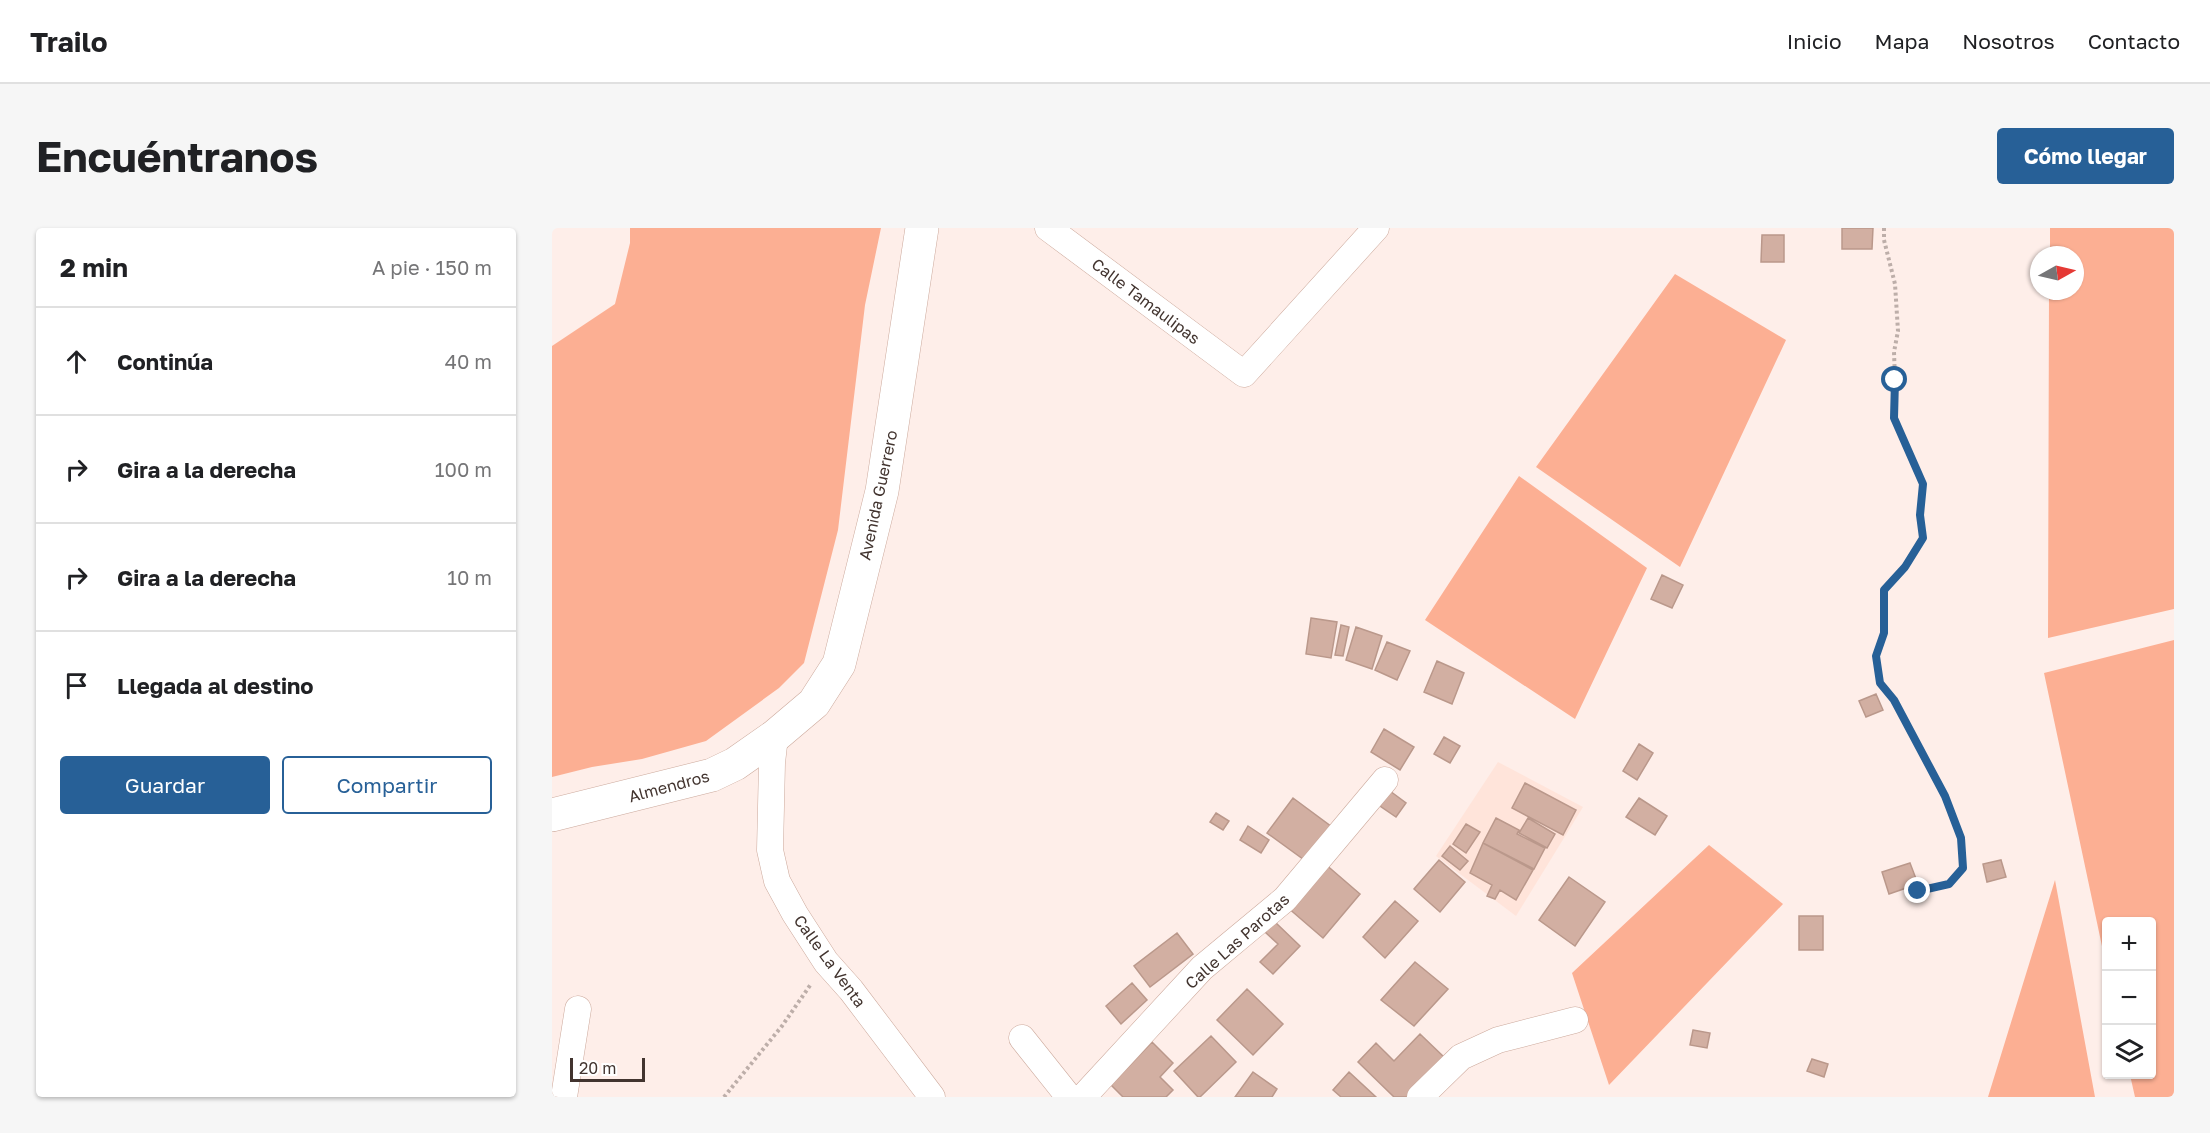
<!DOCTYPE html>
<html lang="es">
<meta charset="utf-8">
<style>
:root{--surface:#fff;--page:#f6f6f6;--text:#202124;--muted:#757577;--line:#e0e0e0;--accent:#276097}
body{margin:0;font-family:"Golos Text",sans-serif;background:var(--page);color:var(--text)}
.controls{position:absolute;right:18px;bottom:18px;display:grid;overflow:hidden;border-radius:6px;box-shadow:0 2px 4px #0004}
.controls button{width:54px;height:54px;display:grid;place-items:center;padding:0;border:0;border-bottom:2px solid var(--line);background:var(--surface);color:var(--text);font:30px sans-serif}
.compass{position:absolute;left:1478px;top:18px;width:54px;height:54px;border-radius:50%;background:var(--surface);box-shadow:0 2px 4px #0004;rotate:82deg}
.scale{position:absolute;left:18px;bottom:15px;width:75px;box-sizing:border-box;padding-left:6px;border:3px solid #42342f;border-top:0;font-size:16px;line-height:21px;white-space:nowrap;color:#42342f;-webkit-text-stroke:4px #fff;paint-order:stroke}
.stop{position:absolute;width:18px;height:18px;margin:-14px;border:4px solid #276097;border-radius:50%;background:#fff}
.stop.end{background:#276097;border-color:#fff;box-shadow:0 2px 6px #0008}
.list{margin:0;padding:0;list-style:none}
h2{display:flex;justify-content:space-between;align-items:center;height:78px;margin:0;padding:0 24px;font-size:26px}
h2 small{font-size:20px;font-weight:400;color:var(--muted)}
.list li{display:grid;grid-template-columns:39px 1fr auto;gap:18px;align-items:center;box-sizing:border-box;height:108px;padding:0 24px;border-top:2px solid var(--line)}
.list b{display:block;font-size:22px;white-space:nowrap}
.list em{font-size:20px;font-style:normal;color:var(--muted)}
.actions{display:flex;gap:12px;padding:18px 24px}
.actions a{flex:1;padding:14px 0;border:2px solid var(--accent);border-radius:6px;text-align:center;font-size:21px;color:var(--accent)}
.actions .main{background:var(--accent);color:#fff}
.icon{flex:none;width:33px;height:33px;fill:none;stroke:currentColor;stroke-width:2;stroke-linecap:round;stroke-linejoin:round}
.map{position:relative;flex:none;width:1622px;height:869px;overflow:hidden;border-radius:6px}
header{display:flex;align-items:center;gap:36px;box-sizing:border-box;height:84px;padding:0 30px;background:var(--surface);border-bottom:2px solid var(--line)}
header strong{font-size:28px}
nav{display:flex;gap:33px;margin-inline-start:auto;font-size:21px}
.intro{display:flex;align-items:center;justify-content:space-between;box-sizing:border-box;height:144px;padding:0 36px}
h1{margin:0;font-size:42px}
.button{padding:15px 27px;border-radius:6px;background:var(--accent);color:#fff;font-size:21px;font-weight:700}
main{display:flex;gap:36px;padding:0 36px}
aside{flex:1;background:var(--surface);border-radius:6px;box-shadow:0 2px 4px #0004}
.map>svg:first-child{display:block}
.built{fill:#ffe4da}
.green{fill:#fcaf93}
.building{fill:#d2afa2;stroke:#ba988b;stroke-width:1.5}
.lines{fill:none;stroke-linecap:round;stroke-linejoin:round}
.street-casing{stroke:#cca99c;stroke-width:27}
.secondary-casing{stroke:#cca99c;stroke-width:34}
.path{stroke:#bdaea9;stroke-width:4;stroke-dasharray:3 3;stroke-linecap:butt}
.street{stroke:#fff;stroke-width:26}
.secondary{stroke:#fff;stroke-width:33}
.route{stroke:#276097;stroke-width:8}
.labels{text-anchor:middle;stroke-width:4.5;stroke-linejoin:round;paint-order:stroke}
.street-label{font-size:16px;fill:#42342f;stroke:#fff}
</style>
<header>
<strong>Trailo</strong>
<nav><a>Inicio</a><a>Mapa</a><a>Nosotros</a><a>Contacto</a></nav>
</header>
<div class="intro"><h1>Encuéntranos</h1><a class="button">Cómo llegar</a></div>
<main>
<aside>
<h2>2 min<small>A pie · 150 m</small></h2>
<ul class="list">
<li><svg class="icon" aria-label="ahead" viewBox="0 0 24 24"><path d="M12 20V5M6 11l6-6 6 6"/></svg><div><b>Continúa</b></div><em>40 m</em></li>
<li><svg class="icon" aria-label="right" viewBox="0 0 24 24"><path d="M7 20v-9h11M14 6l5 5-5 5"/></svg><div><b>Gira a la derecha</b></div><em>100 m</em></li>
<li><svg class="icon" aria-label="right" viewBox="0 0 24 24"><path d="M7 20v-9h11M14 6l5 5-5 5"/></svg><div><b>Gira a la derecha</b></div><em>10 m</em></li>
<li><svg class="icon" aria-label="arrive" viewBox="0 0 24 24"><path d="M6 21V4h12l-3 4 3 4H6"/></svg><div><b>Llegada al destino</b></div></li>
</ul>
<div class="actions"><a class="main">Guardar</a><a>Compartir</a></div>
</aside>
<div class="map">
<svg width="1622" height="869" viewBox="0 0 1622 869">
<rect width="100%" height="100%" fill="#feeee9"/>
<path class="built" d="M946,534L1031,579L964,688L884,628Z"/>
<path class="green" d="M78,0H329L313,77L286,302L252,435L227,460L154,513L90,531L40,539L0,549V118L63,76L78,15Z
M1498,0H1622V381L1496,410L1497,63H1523V27H1498Z
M1123,46L1234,112L1128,339L984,239Z
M967,248L1095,340L1023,491L873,392Z
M1622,412V869H1583L1578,847L1600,846V694H1554V737L1492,445Z
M1157,617L1231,676L1057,857L1020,745Z
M1503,652L1543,869H1436Z"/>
<path class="building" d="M1290,0H1321L1320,21H1290Z
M1210,7H1232V34H1209Z
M1110,347L1131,357L1120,380L1099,371Z
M759,390L785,394L779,430L754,426Z
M789,397L797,399L791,428L783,427Z
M804,399L830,408L820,441L794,432Z
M835,414L858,423L845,452L823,442Z
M885,433L912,445L900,476L872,464Z
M1324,466L1331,482L1314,489L1307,473Z
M832,501L862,519L848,542L819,524Z
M892,509L908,518L898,535L882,526Z
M1087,516L1101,525L1085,552L1071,543Z
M973,555L1024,582L1011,607L960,580Z
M838,563L854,575L844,589L828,578Z
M741,570L780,599L755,634L715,605Z
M1087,570L1115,588L1103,607L1074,589Z
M664,585L677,593L671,602L658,594Z
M944,590L967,602L965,606L993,620L982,641L931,615Z
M976,590L1003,606L995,620L967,605Z
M914,596L928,604L914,625L901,616Z
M696,598L717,612L709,625L688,612Z
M931,615L981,642L964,672L948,662L943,671L935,668L940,657L918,645Z
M898,618L916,633L908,642L890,628Z
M887,632L913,654L888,684L862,661Z
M1449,632L1454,649L1435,654L1431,636Z
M772,635L808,666L771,710L735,679Z
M1358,635L1366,656L1337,666L1330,644Z
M1017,649L1053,674L1023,718L987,692Z
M843,673L866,693L833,730L811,709Z
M1247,688H1271V722H1247Z
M723,694L748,718L721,746L708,734L726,716L713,704Z
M625,705L641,726L598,759L582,738Z
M863,734L896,761L862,798L829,772Z
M580,755L595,772L569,796L554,778Z
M695,761L731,796L701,827L665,792Z
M1141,802L1158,805L1155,820L1138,817Z
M868,806L893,830L856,869H842L806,834L824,815L842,833Z
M659,808L684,834L648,869H646L622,843Z
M600,814L621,835L608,849L621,862L614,869H571L559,857Z
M1260,831L1276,836L1272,849L1255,843Z
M701,844L725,861L720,869H683Z
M797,844L824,869H789L781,862Z"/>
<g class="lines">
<defs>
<path id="street" d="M496,0L692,146L824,0
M223,508L220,535L218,622L225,653L243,686L274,734L299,762L380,869
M470,810L517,869
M12,869L26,781
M531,869L650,740L733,671L833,552
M868,869L909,829L946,812L1023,792"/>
<path id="secondary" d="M0,587L160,547L183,536L223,508L262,475L287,436L330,263L370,0"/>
</defs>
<use href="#street" class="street-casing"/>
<use href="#secondary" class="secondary-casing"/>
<path class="path" d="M1332,0V12L1343,56L1346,103L1342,124L1343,152L1342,190L1371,256L1368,287L1371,310L1353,339L1332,362V405L1324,428L1328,455L1342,472L1359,502L1393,568L1409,610L1411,640L1397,656L1366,663
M172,869L230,798L259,756"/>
<use href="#street" class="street"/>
<use href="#secondary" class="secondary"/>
</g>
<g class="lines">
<path class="route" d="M1343,152L1342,190L1371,256L1368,287L1371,310L1353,339L1332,362V405L1324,428L1328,455L1342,472L1393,568L1409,610L1411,640L1397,656L1366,663"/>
</g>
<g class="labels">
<g class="street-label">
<text transform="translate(594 73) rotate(37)" y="6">Calle Tamaulipas</text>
<text transform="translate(326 267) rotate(-78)" y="6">Avenida Guerrero</text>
<text transform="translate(117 558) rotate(-15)" y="6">Almendros</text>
<text transform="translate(685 713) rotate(-42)" y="6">Calle Las Parotas</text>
<text transform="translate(278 733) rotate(54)" y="6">Calle La Venta</text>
</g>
</g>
</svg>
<div class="controls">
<button>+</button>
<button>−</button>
<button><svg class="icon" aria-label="layers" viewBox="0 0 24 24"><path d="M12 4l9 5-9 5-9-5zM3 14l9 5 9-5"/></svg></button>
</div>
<svg class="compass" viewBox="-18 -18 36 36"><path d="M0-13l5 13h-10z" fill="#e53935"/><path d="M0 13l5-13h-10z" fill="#757577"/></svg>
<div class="scale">20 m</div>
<div class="stop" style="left:1343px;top:152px"></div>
<div class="stop end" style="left:1366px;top:663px"></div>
</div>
</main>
